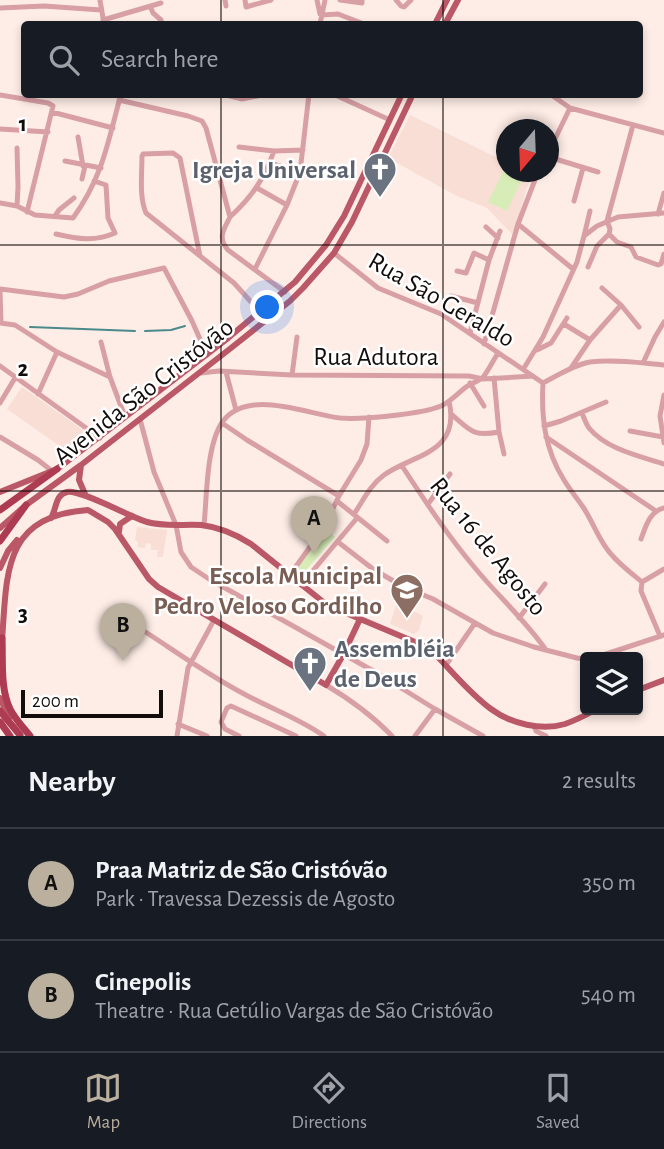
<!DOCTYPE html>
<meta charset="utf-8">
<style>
:root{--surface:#171b24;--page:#20242c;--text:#f1f3f6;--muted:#9ea1a6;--line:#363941;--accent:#bbaf9d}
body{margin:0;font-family:"Alegreya Sans",sans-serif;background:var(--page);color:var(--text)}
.controls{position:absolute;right:21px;bottom:21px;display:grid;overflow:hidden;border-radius:7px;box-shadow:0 4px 10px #0003}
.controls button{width:63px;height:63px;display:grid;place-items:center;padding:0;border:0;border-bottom:2px solid var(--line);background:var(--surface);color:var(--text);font:35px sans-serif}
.compass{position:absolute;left:496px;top:119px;width:63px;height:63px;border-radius:50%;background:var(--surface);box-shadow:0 4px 10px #0003;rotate:199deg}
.scale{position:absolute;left:21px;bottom:18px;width:142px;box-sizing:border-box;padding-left:7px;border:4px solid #120d0b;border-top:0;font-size:19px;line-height:24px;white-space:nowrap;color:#120d0b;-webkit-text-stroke:5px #fff;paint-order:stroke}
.you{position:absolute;left:268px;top:308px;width:24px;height:24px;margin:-18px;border:5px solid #fff;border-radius:50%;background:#1a73e8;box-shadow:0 0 0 10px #1a73e833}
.badge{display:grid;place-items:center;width:46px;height:46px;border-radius:50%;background:var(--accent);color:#111;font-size:23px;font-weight:700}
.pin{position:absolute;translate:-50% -58px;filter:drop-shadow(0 2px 4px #0008)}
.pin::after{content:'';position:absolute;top:37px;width:24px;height:21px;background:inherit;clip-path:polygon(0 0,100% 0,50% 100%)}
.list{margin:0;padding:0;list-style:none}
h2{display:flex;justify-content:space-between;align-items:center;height:91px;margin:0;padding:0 28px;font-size:30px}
h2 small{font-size:23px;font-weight:400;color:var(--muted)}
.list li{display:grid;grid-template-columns:46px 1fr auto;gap:21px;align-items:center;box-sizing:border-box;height:112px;padding:0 28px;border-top:2px solid var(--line)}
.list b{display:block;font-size:26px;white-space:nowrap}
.list p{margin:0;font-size:23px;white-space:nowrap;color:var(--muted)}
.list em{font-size:23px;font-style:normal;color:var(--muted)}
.icon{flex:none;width:38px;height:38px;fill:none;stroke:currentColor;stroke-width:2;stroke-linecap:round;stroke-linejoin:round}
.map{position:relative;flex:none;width:664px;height:736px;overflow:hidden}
.search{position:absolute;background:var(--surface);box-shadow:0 4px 10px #0003;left:21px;right:21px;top:21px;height:77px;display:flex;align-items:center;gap:18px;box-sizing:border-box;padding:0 24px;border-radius:7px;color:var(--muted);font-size:26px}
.sheet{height:315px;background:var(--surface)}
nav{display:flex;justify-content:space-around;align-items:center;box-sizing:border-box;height:98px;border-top:2px solid var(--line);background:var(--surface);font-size:19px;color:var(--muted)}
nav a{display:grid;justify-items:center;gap:4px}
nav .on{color:var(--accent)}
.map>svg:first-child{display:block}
.built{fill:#f8ded4}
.green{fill:#d8ecb7}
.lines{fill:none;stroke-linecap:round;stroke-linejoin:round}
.stream{stroke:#4a8a8c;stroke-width:2}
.minor{stroke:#d8a0a5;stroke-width:5}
.major{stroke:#ba5867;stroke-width:6}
.highway{stroke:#ad3b51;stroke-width:7}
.grid{fill:none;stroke:#120d0b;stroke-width:2;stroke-opacity:0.55}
.labels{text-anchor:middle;stroke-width:5;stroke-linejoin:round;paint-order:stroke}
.worship-label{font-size:26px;font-weight:bold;fill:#5b616d;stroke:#fff;text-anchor:end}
.street-label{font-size:26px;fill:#120d0b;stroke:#fff}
.education-label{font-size:26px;font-weight:bold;fill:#785e54;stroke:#fff;text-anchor:end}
.grid-label{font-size:23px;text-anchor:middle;font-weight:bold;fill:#120d0b;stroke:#fff;stroke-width:5;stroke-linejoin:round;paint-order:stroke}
</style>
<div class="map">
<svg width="664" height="736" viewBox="0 0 664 736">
<rect width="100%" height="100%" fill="#feede6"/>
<path class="built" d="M410,115L506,162V172H527L530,173L529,176L531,178L526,191L513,235L487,208L457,196L388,158Z
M22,387L90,435L68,452L7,409Z
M137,527L167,530L163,557H157L158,550H151V544L146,543L145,548L137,547L138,542L135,540Z
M397,602L423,616L419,630L414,634L390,624Z"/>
<path class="green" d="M504,170L522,179L507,211L488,202Z
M325,528L335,537L301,576L294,571Z"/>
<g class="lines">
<path class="stream" d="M30,327L135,331
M145,331L171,330L185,326"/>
<path class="minor" d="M100,0L104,24
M225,0L226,6
M245,0L246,7L271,0
M317,0L320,14
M340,0L362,3V0
M396,0L401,6L404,7L411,0
M150,6L153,13L161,20
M0,8L44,6L101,10
M322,15L338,14L364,24
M103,20L161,3
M320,24L325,0
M222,94L242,99L267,94
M333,94L390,120
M550,94L570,108L664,133
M0,95L48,103L53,106L27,212
M119,100L188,116L202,121L206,128L230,217C224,229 217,238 228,250L285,292
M570,108L552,145L549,157L598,172
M52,112L113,128
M633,125L607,221L610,229L609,234L617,242L631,247L636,257L658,265L661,264L664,254
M0,129L48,132
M78,137L83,166
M239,147L274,151L303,150
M65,161L101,168
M270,163L300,172
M82,179L85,166
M257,188L287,205
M574,201L583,168
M0,203L17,206L35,215L73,218C103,177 108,141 121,94
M17,206L18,187L17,148
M658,214L664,193
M55,216L59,210L74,198
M230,217C252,197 264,179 274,151
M518,224L573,269
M486,227L498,238
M56,234C78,239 94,242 115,233L108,218L106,185L94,181
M584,236L590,211
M334,253L378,288L441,314L543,383
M200,256L180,158L173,153L143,154L142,156C142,174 139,197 146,213L234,283L260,312
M588,267L597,246L609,234
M255,269L287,205L300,172L309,94
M457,271L466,273L474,253L489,260
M602,288L621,305L639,327
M0,289L64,297L78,294L109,281L164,268L192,321L207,355
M0,290L1,323
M451,296L478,303
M0,323L15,325L57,352L110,377
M564,324L590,340
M470,333L489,260L500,231
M101,342L110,377L125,417
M484,344L518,224L538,172
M537,350L551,343L567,318
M643,363L655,337L664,322
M0,366L100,438
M524,368L543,337L577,262L584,236L597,226L618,217L664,213
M571,368L590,340L621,305
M226,372L236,410
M201,373L219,371L292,375L469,376L483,379L533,376
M292,375L297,337
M494,378L499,432L504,454
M470,383L484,406
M543,383C541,418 545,450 564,480C570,490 577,498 583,507C592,520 597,536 607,549C616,562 630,572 642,582
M543,383C558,375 574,365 590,362C614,359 640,363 664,365
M38,394L57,352
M664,395L660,416L664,443
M0,403L15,378
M582,413C584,418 586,424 589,428C606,449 639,456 664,464
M451,414C470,430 472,437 499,432
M140,419L154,472L176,525L181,552L191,567L209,579L377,673L435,709L483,736
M222,423L247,440L339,496
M544,426L561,421L606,402
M630,431L663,437
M0,437L38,460L52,471
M546,437L656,511
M402,466C425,501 448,536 475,568C498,596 525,620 546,650
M337,501L387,541
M428,504L450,474
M354,514C363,501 370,485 384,475C413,454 461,454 449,401
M204,525C207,497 206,444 223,421C249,388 306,414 340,418C361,420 422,414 441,406C450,402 458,393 466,387C472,383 480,381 484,376C489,369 493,361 498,353
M641,539C646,526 649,512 664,508
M338,542L373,569L390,579L404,587L433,599L493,633L534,647L577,658L585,659
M289,576L323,529L339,496L361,460L367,444L369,417
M642,582L641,591L660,636
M642,582L664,569
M301,585L357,518
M519,618L545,584
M144,631C178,653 211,677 246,695C272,709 300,719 324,736
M597,657L664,635
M446,665L475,623
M326,685C351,700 372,715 392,736
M178,724L207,736
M534,726L536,731L546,736
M225,729L221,722L227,708L231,706L296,736
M225,729L239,736
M177,736L188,668L214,620
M415,736L435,709"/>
<path class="major" d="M435,24L447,0
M445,24L458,0
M81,465L79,480L85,494
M0,492L57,469L228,338L295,282L326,245L344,216L402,94
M51,518C57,508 55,495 67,492C80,489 130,517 147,522C164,527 184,524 201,525C219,527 237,535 251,544L327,605L422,645L432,651C451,670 469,693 491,709C511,724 542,731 565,724C576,720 586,715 595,710
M0,528L26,505L81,465L231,348L290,301L303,288L334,253L352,222L413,94
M119,532L120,524L132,516
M0,568L8,551L17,540
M2,641C7,572 3,516 88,510L108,522L115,529L149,579L158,587L326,685L343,655L360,619
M638,690L664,680
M0,698L9,718"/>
<path class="highway" d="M0,510L57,469
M0,541L26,505
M2,638C3,660 0,688 10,709C15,719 23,727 30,736
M0,711L20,735
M0,722L10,736"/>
</g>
<path class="grid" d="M221,0V24M443,0V24M221,94V736M443,94V736M0,245H664M0,491H664"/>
<defs>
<symbol id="church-pin" viewBox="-11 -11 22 30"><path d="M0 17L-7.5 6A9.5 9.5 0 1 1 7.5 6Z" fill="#6b7280" stroke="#fff"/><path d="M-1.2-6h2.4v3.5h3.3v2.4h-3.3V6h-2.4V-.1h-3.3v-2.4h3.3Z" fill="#fff"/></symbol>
<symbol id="school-pin" viewBox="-11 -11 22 30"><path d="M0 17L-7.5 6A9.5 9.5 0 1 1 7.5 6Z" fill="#8d6e63" stroke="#fff"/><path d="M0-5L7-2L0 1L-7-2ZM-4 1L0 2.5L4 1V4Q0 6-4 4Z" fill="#fff"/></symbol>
</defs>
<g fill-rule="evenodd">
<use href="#church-pin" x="361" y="150" width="38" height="52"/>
<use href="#school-pin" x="388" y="571" width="38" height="52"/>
<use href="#church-pin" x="291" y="644" width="38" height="52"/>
</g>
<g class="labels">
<g class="worship-label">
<text x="356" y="178">Igreja Universal</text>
<text x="334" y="657" text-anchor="start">Assembléia<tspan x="334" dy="30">de Deus</tspan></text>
</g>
<g class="street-label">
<text transform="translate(442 299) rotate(30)" y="9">Rua São Geraldo</text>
<text x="376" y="365">Rua Adutora</text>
<text transform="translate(143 391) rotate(-38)" y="9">Avenida São Cristóvão</text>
<text transform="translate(489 546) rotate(51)" y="9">Rua 16 de Agosto</text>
</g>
<g class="education-label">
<text x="382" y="584">Escola Municipal<tspan x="382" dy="30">Pedro Veloso Gordilho</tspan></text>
</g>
</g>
<g class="grid-label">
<text x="23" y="131">1</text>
<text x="23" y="376">2</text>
<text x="23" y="621">3</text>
</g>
</svg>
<div class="controls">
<button><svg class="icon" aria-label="layers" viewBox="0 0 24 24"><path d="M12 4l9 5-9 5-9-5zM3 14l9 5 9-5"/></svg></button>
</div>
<svg class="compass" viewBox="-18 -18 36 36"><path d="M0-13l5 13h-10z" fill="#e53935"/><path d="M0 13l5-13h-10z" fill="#9ea1a6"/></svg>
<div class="scale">200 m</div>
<div class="you"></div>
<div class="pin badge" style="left:314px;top:554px">A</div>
<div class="pin badge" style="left:123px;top:661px">B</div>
<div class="search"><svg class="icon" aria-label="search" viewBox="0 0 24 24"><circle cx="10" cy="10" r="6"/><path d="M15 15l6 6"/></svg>Search here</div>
</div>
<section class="sheet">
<h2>Nearby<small>2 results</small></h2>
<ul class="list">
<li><span class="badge">A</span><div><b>Praa Matriz de São Cristóvão</b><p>Park · Travessa Dezessis de Agosto</p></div><em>350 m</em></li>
<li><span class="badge">B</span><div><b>Cinepolis</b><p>Theatre · Rua Getúlio Vargas de São Cristóvão</p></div><em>540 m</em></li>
</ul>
</section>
<nav>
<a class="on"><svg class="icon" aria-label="map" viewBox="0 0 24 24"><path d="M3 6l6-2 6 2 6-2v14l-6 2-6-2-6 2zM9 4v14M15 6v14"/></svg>Map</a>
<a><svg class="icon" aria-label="directions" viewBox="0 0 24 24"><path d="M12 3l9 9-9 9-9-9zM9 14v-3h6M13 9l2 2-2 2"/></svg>Directions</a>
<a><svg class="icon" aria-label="saved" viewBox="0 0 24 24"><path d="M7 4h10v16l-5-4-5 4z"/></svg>Saved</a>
</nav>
